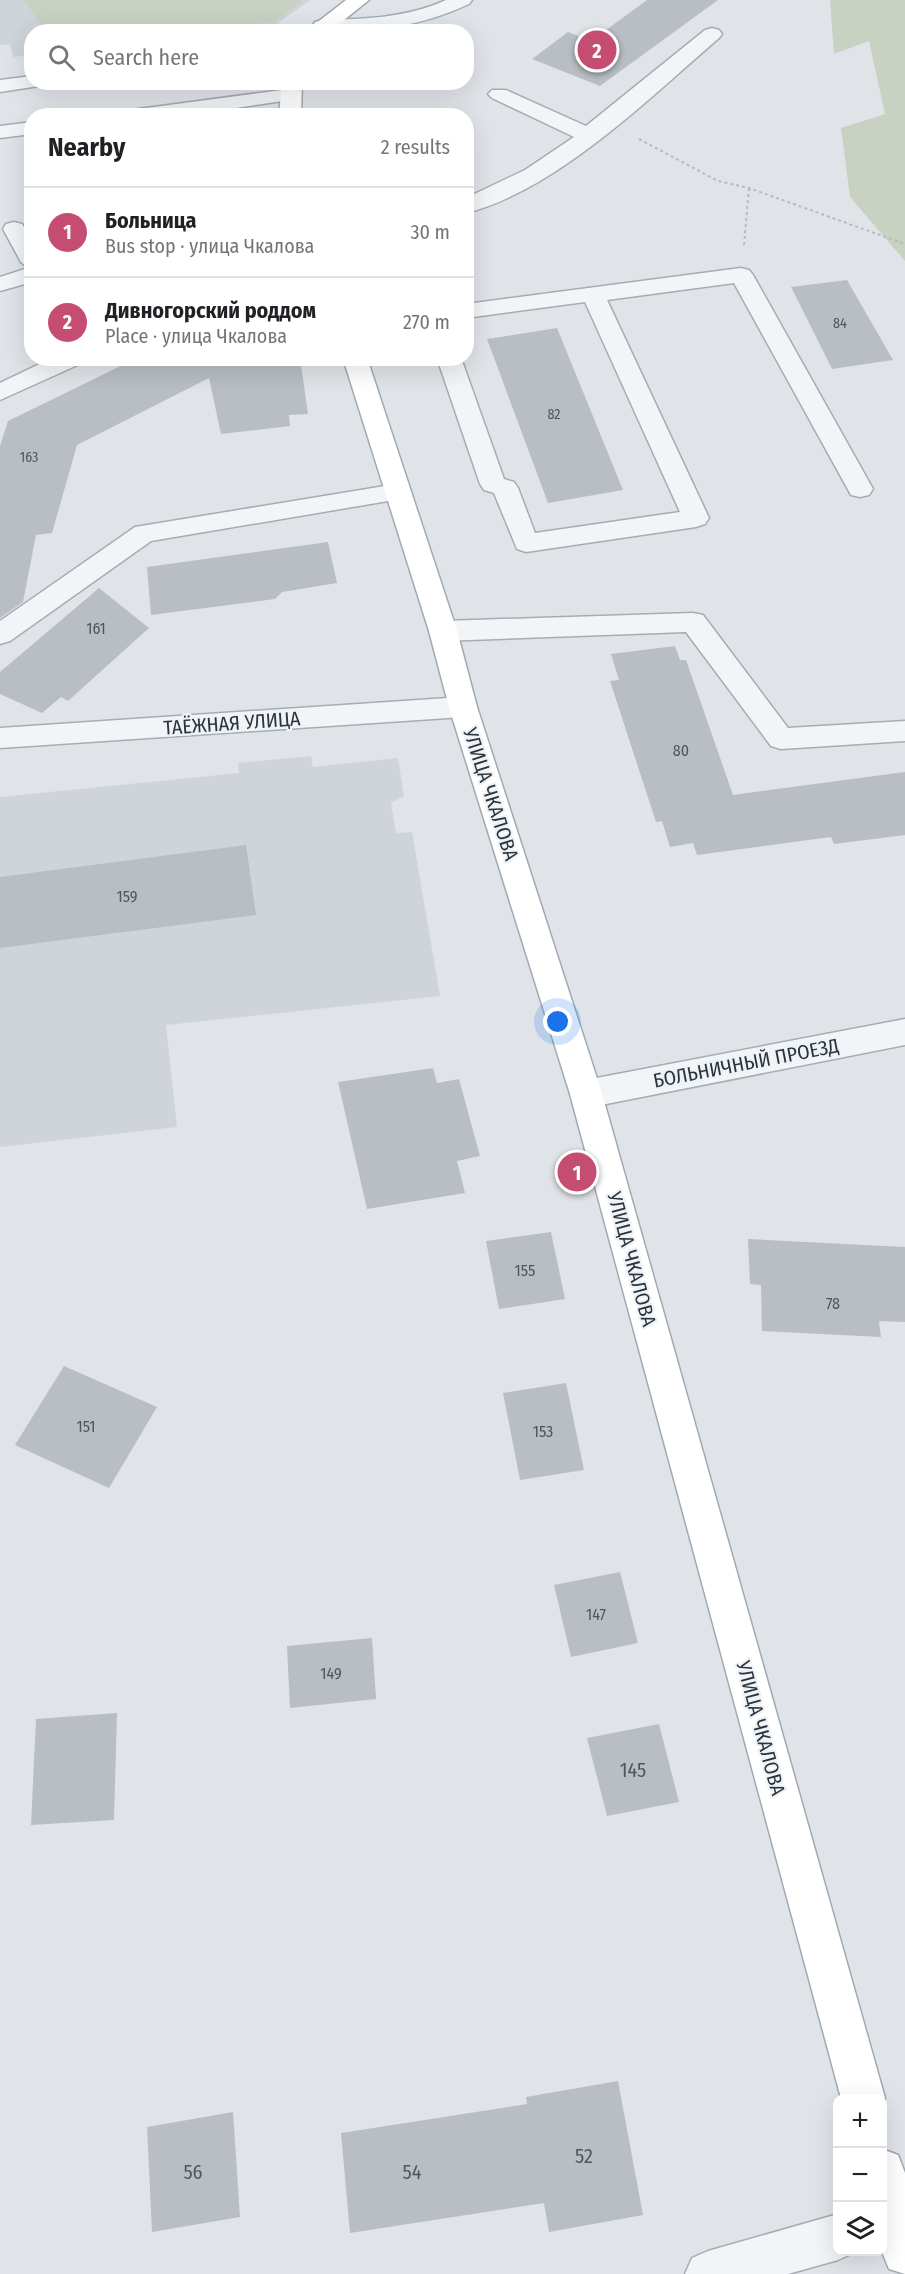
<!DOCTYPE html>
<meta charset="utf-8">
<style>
:root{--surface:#fff;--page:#f2f2f2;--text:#202124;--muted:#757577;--line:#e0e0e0;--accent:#c54d72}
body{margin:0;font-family:"Fira Sans Condensed",sans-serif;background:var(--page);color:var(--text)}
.controls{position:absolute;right:18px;bottom:18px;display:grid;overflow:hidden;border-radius:12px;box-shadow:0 6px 24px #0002}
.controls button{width:54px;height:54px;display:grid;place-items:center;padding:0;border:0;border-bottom:2px solid var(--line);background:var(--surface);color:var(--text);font:30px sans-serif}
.you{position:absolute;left:558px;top:1022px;width:21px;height:21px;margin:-15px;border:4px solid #fff;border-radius:50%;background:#1a73e8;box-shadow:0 0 0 9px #1a73e833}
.badge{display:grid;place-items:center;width:39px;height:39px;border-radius:50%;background:var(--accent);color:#fff;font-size:20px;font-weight:700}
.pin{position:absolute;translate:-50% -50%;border:3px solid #fff;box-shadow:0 2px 6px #0006}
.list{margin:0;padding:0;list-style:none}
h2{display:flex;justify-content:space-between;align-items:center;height:78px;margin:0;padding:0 24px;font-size:26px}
h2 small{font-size:20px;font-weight:400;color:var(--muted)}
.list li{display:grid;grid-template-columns:39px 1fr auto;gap:18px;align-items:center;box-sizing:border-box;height:90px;padding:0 24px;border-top:2px solid var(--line)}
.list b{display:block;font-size:22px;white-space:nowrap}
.list p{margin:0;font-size:20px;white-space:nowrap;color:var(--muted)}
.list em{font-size:20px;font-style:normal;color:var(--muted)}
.icon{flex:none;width:33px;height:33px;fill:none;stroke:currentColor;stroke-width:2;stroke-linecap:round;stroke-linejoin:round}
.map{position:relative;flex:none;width:905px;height:2274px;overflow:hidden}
.search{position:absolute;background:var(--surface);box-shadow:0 6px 24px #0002;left:24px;top:24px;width:450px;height:66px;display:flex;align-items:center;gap:15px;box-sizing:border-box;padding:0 21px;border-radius:24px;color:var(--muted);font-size:22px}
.panel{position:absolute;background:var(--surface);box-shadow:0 6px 24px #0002;left:24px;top:108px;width:450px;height:258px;border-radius:24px}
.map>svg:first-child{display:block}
.built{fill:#ced4da}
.green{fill:#c8d1c2}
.building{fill:#b8bec4}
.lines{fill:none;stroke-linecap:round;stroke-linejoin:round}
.minor-casing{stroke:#a6acb2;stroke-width:3}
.major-casing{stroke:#a0aab3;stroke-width:3}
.path{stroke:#b6bbc0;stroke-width:2;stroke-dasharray:3 3;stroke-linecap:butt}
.minor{fill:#f2f5f7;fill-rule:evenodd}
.major{fill:#fff;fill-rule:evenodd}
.labels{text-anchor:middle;stroke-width:4.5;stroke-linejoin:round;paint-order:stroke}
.far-number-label{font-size:14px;fill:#4e5660}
.number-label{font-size:16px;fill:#4e5660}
.street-label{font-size:20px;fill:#2a343e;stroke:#eff3f6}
.near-number-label{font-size:20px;fill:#4e5660}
</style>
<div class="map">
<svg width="905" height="2274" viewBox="0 0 905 2274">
<rect width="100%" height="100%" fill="#e0e4e8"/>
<path class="built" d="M0,0H310L274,26L226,31L32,32L31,55L13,57L10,44L0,45Z
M311,756L313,767L398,758L404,796L391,803L396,833L412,832L440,996L166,1025L177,1127L0,1147V797L239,773L238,763Z"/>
<path class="green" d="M24,0H303L275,21L196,31H45Z
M830,0H905V261L850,197L841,128L885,114L869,41L834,54Z"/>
<path class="building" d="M647,0H718L600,86L532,59L568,32L591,41Z
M847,280L893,360L832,369L791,287Z
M557,328L623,490L548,503L487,339Z
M137,358H300L308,414L289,415L290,426L221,434L209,378L77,445L52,533L36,535L23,602L0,618V446L8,421Z
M328,542L337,583L282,592L275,599L151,615L147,567Z
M99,588L149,628L68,701L61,697L42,713L0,694V672Z
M675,646L680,660H686L733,795L905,772V835L834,844L831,837L697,855L693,843L670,847L662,821L656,822L610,681L619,680L611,654Z
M246,845L256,915L0,948V877Z
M433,1068L437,1083L459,1079L480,1156L457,1161L465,1193L367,1209L338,1082Z
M551,1232L565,1299L499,1309L486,1241Z
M748,1239L905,1247V1322L879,1321L881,1337L762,1331L761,1285L750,1284Z
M64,1366L157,1407L109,1488L15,1445Z
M566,1383L584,1470L520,1480L503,1393Z
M620,1572L638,1643L571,1657L554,1585Z
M372,1638L376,1699L290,1708L287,1646Z
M117,1713L114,1820L31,1825L36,1719Z
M659,1724L679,1802L607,1816L587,1738Z
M618,2081L643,2215L549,2232L544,2203L350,2233L341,2133L527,2104L526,2097Z
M233,2112L240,2217L152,2232L147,2127Z"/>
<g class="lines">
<defs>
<path id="minor" d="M446,0H472L469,4C421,27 372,32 320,32L312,26L315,22L322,20C364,19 407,18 446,0Z
M712,28L719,30L722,34L719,38C649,98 557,190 466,213V198L525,170L574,137L492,98L488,94L492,90H506L586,126L705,30Z
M32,76V82H42L39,86L0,92V80Z
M289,89L296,91L300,95L296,99L183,116H121L123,111L131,110Z
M32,122V134L0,138V126Z
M14,222L22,224L32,240V282L0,291V277L28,268L21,262L3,229L6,224Z
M741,268L749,270L753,275L873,489L869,495L860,497L851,495L734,283L607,300L709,518L705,524L696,527L526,552L517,549L494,493L484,490L480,484L437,358H461L504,479L514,482L518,488L535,533L680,512L585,302L466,318V304Z
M52,358H85L82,363L0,400V383Z
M397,484L406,486L410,492L406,498L151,541L10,641L0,644V621L135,527Z
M693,613L703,615L788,728L905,721V741L781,749L771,746L686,632L443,641L433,638L429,631L433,624L443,621Z
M463,697L473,700L477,707L473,714L463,717L0,748V728Z
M905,1019V1045L586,1108L575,1104L570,1094L575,1084L586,1080Z
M838,2214V2252H855L838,2260L788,2274H685L692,2258L708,2251Z"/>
<path id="major" d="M346,0H369L329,32H305Z
M282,82H302L301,116H279Z
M343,358H367L457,631L477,707L602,1094L885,2098L882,2104V2098H841L570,1094L449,707L429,631Z
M882,2149L898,2155L905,2173V2274L889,2269L882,2252Z"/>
</defs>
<use href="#minor" class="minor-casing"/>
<use href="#major" class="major-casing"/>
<path class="path" d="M639,139L718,181L749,188L905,244
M744,245L749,188"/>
<use href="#minor" class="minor"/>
<use href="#major" class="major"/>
</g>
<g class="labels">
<g class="far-number-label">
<text x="840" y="328">84</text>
<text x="554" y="419">82</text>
<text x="29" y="462">163</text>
</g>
<g class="number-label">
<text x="96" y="634">161</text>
<text x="681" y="756">80</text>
<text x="127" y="902">159</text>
<text x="525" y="1276">155</text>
<text x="833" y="1309">78</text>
<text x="86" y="1432">151</text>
<text x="543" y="1437">153</text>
<text x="596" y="1620">147</text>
<text x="331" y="1679">149</text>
</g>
<g class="street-label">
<text transform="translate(232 723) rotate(-4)" y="7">ТАЁЖНАЯ УЛИЦА</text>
<text transform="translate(491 794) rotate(72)" y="7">УЛИЦА ЧКАЛОВА</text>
<text transform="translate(746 1063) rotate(-11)" y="7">БОЛЬНИЧНЫЙ ПРОЕЗД</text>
<text transform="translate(632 1259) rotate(75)" y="7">УЛИЦА ЧКАЛОВА</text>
<text transform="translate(761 1728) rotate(75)" y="7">УЛИЦА ЧКАЛОВА</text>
</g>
<g class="near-number-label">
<text x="633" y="1777">145</text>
<text x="584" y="2163">52</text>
<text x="193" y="2179">56</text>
<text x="412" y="2179">54</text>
</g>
</g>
</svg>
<div class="controls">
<button>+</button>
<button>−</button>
<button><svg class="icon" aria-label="layers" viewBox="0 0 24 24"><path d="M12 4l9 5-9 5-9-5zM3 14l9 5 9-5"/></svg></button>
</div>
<div class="you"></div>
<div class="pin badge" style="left:577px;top:1172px">1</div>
<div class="pin badge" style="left:597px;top:50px">2</div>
<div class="search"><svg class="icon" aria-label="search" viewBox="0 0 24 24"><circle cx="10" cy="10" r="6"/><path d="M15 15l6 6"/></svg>Search here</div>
<section class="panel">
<h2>Nearby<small>2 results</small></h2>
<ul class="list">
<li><span class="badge">1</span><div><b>Больница</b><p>Bus stop · улица Чкалова</p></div><em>30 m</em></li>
<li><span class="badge">2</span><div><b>Дивногорский роддом</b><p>Place · улица Чкалова</p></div><em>270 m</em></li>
</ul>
</section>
</div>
